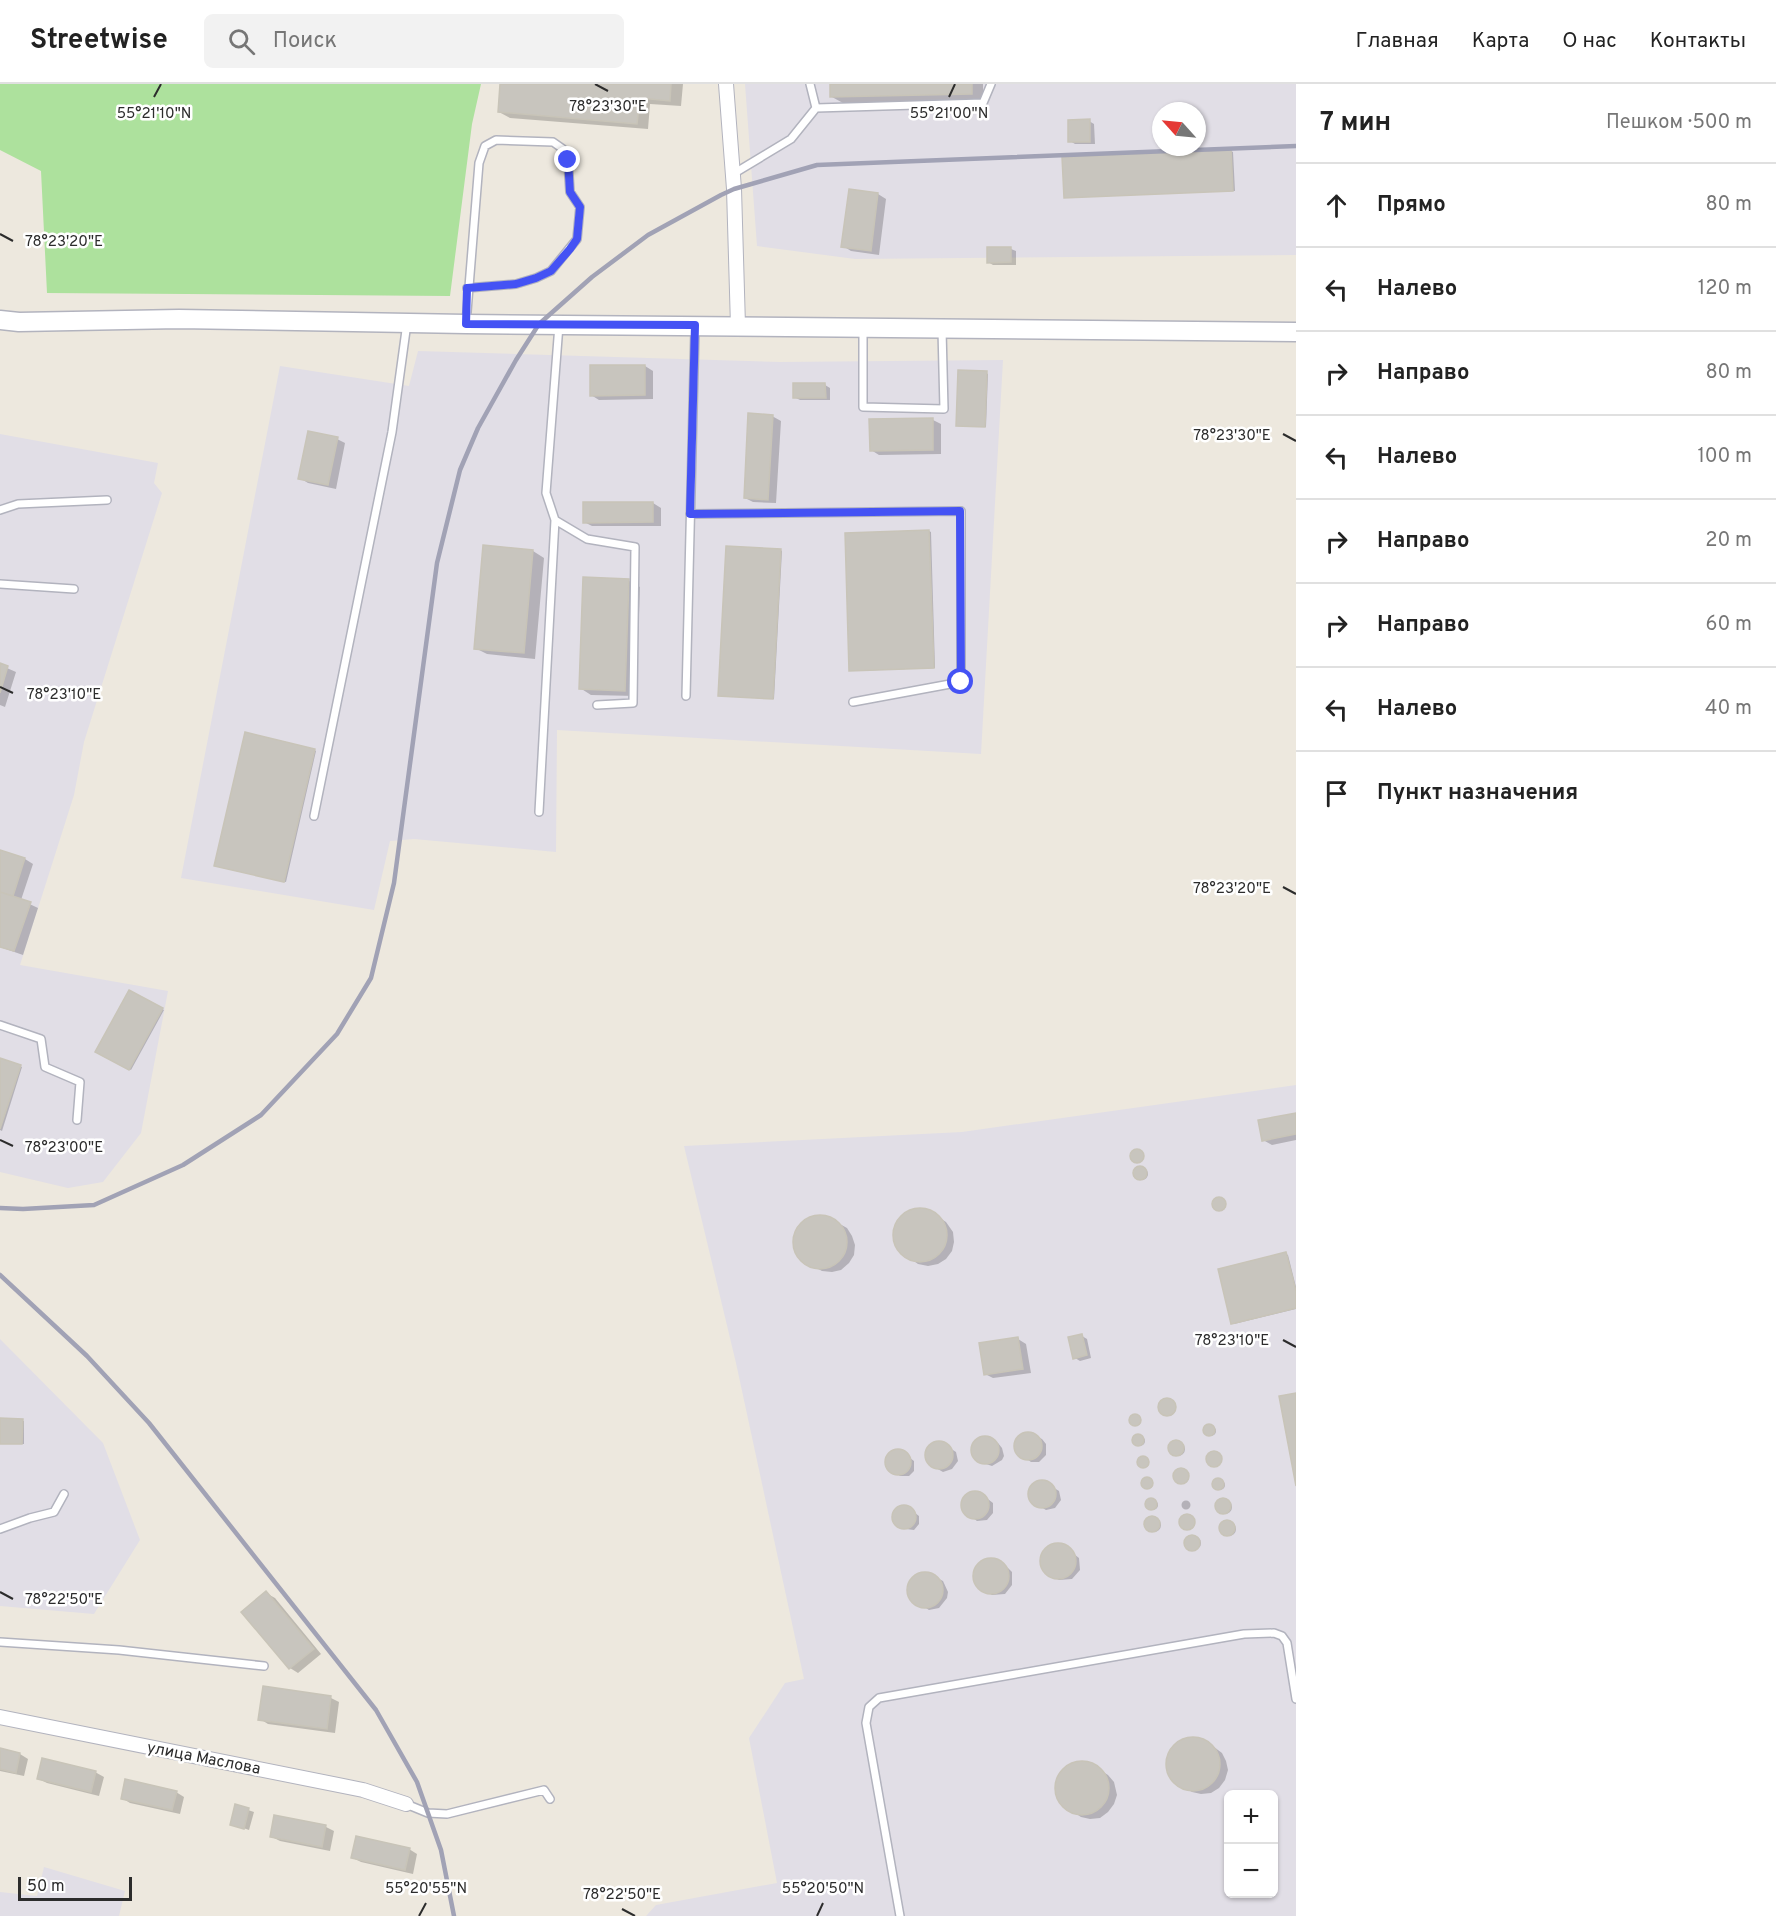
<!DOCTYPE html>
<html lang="ru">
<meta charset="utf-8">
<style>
:root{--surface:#fff;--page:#f2f2f2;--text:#222;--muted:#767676;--line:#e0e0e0}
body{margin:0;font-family:Overpass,sans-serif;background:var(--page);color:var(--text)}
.controls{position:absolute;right:18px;bottom:18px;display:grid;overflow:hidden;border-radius:9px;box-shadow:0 2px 4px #0004}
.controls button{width:54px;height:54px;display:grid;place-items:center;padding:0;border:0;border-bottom:2px solid var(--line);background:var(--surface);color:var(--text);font:30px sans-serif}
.compass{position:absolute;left:1152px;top:18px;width:54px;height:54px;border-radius:50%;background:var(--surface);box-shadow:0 2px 4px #0004;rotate:297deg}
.scale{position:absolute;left:18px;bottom:15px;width:114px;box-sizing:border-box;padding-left:6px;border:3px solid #2c2c2c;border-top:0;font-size:16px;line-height:21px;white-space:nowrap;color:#2c2c2c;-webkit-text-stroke:4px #fff;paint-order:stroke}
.stop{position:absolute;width:18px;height:18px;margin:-14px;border:4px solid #4452f4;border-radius:50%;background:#fff}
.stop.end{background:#4452f4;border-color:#fff;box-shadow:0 2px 6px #0008}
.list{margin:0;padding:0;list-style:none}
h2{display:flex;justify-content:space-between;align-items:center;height:78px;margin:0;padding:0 24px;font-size:26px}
h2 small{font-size:20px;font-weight:400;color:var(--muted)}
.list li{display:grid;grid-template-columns:39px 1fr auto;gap:18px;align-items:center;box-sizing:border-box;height:84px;padding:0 24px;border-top:2px solid var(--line)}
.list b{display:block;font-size:22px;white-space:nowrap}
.list em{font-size:20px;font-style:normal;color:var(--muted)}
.icon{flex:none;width:33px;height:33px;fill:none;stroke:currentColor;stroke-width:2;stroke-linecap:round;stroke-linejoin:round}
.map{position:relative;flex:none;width:1296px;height:1832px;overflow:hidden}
header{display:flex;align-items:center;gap:36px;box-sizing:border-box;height:84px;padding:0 30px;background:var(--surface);border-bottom:2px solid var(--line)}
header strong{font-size:28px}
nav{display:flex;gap:33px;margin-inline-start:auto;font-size:21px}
.search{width:420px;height:54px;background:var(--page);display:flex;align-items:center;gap:15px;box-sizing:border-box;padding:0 21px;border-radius:9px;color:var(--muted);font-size:22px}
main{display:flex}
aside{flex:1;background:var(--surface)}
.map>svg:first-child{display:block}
.industrial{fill:#e1dee6;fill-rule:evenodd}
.green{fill:#ade19d}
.shadow{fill:#0003}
.building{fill:#c8c5be;stroke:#c8c4b8;stroke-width:1.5}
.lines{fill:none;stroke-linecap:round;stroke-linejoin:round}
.lane-casing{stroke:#b2b3be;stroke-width:10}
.street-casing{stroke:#b2b3be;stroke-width:16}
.secondary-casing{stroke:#b2b3be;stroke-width:21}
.lane{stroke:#fff;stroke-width:7}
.street{stroke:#fff;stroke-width:14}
.secondary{stroke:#fff;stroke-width:18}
.rail{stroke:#a1a2b5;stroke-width:4.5}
.route{stroke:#4452f4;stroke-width:8}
.ticks{fill:none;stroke:#2c2c2c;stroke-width:2}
.labels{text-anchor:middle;stroke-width:5;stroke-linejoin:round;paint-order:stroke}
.street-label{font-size:16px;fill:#2c2c2c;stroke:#fff}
.ticks-label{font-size:15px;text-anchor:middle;fill:#2c2c2c;stroke:#fff;stroke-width:5;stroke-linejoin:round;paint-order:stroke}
</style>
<header>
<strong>Streetwise</strong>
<div class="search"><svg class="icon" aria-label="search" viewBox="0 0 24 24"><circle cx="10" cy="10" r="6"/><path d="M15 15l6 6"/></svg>Поиск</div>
<nav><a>Главная</a><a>Карта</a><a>О нас</a><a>Контакты</a></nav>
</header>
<main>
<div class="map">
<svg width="1296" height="1832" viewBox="0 0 1296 1832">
<rect width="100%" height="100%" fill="#ede8de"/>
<path class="industrial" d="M745,0H1296V171L855,175L757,162ZM1161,27H1197V63H1161Z
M418,267L780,278L1003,276L981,670L557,646L556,768L414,755L390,757L374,826L181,794L280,282L409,302Z
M0,350L158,379L154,399L162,409L84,658L74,711L20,881L168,907L141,1049L103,1098L68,1104L0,1088Z
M1296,1001V1832H646L656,1821L777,1799L749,1654L785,1599L804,1595L736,1279L684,1062L962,1048ZM1228,1710H1274V1810H1228Z
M0,1255L103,1359L140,1456L94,1530L0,1522Z
M44,1783L125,1807L119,1832H0V1808L37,1812Z"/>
<path class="green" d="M0,0H481L472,40L450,212L47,209L41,87L0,66Z"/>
<path class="shadow" d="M502,0H683L681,22L650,20L648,45L510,34L499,28Z
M831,0H983V15L843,19L832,13Z
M1089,37L1094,40L1095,60H1075L1070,57Z
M1231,67L1233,68L1235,107L1065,113L1064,74Z
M850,107L878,110L886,115L879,171L851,167L843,162Z
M1011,165L1016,167V181H993L988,178Z
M645,282L653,287V315L599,316L591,311Z
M986,289L988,290L986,343L960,342Z
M825,301L830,304V316H800L794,313Z
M772,332L781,337L776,419L753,418L745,414Z
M933,336L941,340V370L879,371L871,366Z
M337,355L345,359L336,405L308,399L300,394Z
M653,419L661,424V442H592L584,438Z
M929,447L931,448L935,584L852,587L850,586Z
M780,466L782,467L774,615L721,612Z
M533,467L544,474L535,575L487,570L475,564Z
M629,497L640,503L636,612L591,611L580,604Z
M0,581L16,588L5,623L0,621Z
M314,666L316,667L286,798L217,782Z
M0,767L25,775L33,780L21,816L38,824L23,871L0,863Z
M130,908L164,926L131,986L98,968Z
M0,975L22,983L2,1047L0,1046Z
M1296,1030V1056L1272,1061L1263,1056Z
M1132 1072a6 6 0 1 1 12 0a6 6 0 1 1-12 0Z
M1136 1090a6 6 0 1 1 12 0a6 6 0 1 1-12 0Z
M1214 1121a6 6 0 1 1 12 0a6 6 0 1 1-12 0Z
M920,1126L929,1127L946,1138L953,1148L954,1158L952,1167L946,1175L938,1180L928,1182L918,1180L901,1168L896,1160L894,1151L896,1142L901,1134L911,1127Z
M817,1133L829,1134L847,1144L852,1152L855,1161L854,1171L849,1179L841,1186L832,1188L822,1187L803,1177L798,1169L795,1160L796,1152L801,1141L808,1135Z
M1286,1170L1288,1171L1296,1203V1225L1234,1240L1232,1239Z
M1082,1252L1087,1255L1091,1274L1080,1277L1075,1274Z
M1018,1255L1026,1260L1031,1289L993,1294L985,1290Z
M1160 1324a8 8 0 1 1 16 0a8 8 0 1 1-16 0Z
M1131 1337a5 5 0 1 1 10 0a5 5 0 1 1-10 0Z
M0,1336L24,1337V1360H0Z
M1206 1347a5 5 0 1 1 10 0a5 5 0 1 1-10 0Z
M1032,1350L1042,1355L1046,1360V1371L1039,1378H1031L1017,1368L1016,1359L1021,1352Z
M1135 1357a5 5 0 1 1 10 0a5 5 0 1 1-10 0Z
M988,1354L998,1359L1002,1364L1004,1372L1002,1376L992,1382L980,1378L973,1372L972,1364L978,1355Z
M1171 1365a7 7 0 1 1 14 0a7 7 0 1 1-14 0Z
M936,1359H942L956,1368L958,1377L952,1385L943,1388L929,1380L926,1371L931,1362Z
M892,1368H902L914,1377V1387L909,1392H900L888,1383L887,1374Z
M1208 1375a7 7 0 1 1 14 0a7 7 0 1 1-14 0Z
M1139 1379a5 5 0 1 1 10 0a5 5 0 1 1-10 0Z
M1175 1393a7 7 0 1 1 14 0a7 7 0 1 1-14 0Z
M1143 1400a5 5 0 1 1 10 0a5 5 0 1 1-10 0Z
M1215 1401a5 5 0 1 1 10 0a5 5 0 1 1-10 0Z
M1043,1397L1059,1407L1061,1416L1055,1424L1046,1426L1031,1417L1030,1407L1035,1399Z
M980,1409L993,1419V1429L987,1436L977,1437L964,1427L963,1418L969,1410Z
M1148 1421a5 5 0 1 1 10 0a5 5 0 1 1-10 0Z
M1218 1423a7 7 0 1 1 14 0a7 7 0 1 1-14 0Z
M1181.5 1421a4.5 4.5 0 1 1 9 0a4.5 4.5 0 1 1-9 0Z
M907,1423L919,1432V1440L914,1446L906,1445L895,1437V1429L900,1424Z
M1181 1439a7 7 0 1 1 14 0a7 7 0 1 1-14 0Z
M1147 1441a7 7 0 1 1 14 0a7 7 0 1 1-14 0Z
M1222 1445a7 7 0 1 1 14 0a7 7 0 1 1-14 0Z
M1187 1459a7 7 0 1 1 14 0a7 7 0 1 1-14 0Z
M1052,1462H1064L1079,1474L1080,1486L1072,1495L1059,1496L1047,1489L1043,1484V1471L1046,1466Z
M987,1476H995L1008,1484L1012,1488V1501L1005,1510L992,1511L977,1501L975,1490L978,1483Z
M922,1490H929L943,1497L948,1508L947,1514L939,1524L929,1526L912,1515L909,1504L911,1498L916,1492Z
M266,1509L275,1514L321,1570L298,1589L290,1584Z
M264,1604L331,1614L339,1618L335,1649L268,1640L260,1635Z
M1193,1654L1205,1657L1214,1663L1222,1669L1226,1677L1228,1686L1225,1696L1219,1704L1211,1709L1201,1710L1192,1708L1174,1696L1169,1689L1168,1679L1171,1668L1177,1661L1184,1656Z
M0,1666L20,1670L28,1675L24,1692L0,1687Z
M1082,1679L1091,1681L1100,1686L1108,1691L1114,1698L1117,1711L1114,1720L1108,1728L1100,1734L1090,1735L1081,1733L1063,1721L1058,1713L1056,1704L1058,1695L1065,1685L1073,1681Z
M95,1688L104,1693L99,1712L47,1699L39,1695Z
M176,1708L184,1713L180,1730L130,1719L122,1714Z
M236,1722L254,1728L249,1746L232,1740Z
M276,1733L326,1743L334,1747L330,1767L280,1757L272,1753Z
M409,1765L417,1770L413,1790L361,1778L353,1774Z"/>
<path class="building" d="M500,0H671L670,17L640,14L637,40L498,28Z
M830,0H972V10L830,13Z
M1090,35V58H1068V36Z
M1231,66L1233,107L1064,114L1062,73Z
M849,105L878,109L871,167L841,163Z
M987,163H1011V178L987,179Z
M590,281H645V311L590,312Z
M958,286L987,287L985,343L956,342Z
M793,299H825L826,314H793Z
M748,329L773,331L768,416L744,414Z
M933,334V366L870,367L869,335Z
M308,347L338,353L328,401L298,395Z
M583,418H653V438L583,439Z
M929,446L934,584L849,587L845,449Z
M483,461L533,466L524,569L474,565Z
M726,462L781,465L773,615L718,612Z
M583,493L629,495L625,607L579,605Z
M0,579L8,582L0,609Z
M245,648L315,665L284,798L214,782Z
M0,766L25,774L13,812L0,808Z
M0,808L31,818L14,867L0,863Z
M129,906L163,924L129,986L95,968Z
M0,974L21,981L0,1045Z
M1296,1029V1050L1262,1057L1258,1036Z
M1130 1072a7 7 0 1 1 14 0a7 7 0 1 1-14 0Z
M1133 1089a7 7 0 1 1 14 0a7 7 0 1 1-14 0Z
M1212 1120a7 7 0 1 1 14 0a7 7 0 1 1-14 0Z
M893 1151a27 27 0 1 1 54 0a27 27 0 1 1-54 0Z
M793 1158a27 27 0 1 1 54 0a27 27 0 1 1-54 0Z
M1286,1168L1296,1207V1224L1231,1240L1218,1185Z
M1082,1250L1087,1271L1073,1275L1068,1253Z
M1018,1253L1023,1285L984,1291L979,1259Z
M1296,1309V1402L1279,1312Z
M1158 1323a9 9 0 1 1 18 0a9 9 0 1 1-18 0Z
M1129 1336a6 6 0 1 1 12 0a6 6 0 1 1-12 0Z
M0,1334L23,1335L22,1360H0Z
M1203 1346a6 6 0 1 1 12 0a6 6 0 1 1-12 0Z
M1014 1362a14 14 0 1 1 28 0a14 14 0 1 1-28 0Z
M1132 1356a6 6 0 1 1 12 0a6 6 0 1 1-12 0Z
M971 1366a14 14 0 1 1 28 0a14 14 0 1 1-28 0Z
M1168 1364a8 8 0 1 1 16 0a8 8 0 1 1-16 0Z
M925 1371a14 14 0 1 1 28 0a14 14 0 1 1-28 0Z
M885 1378a13 13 0 1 1 26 0a13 13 0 1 1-26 0Z
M1206 1375a8 8 0 1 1 16 0a8 8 0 1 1-16 0Z
M1137 1378a6 6 0 1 1 12 0a6 6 0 1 1-12 0Z
M1173 1392a8 8 0 1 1 16 0a8 8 0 1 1-16 0Z
M1141 1399a6 6 0 1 1 12 0a6 6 0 1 1-12 0Z
M1212 1400a6 6 0 1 1 12 0a6 6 0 1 1-12 0Z
M1028 1410a14 14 0 1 1 28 0a14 14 0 1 1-28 0Z
M961 1421a14 14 0 1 1 28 0a14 14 0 1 1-28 0Z
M1145 1420a6 6 0 1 1 12 0a6 6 0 1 1-12 0Z
M1215 1422a8 8 0 1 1 16 0a8 8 0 1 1-16 0Z
M892 1433a12 12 0 1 1 24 0a12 12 0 1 1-24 0Z
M1179 1438a8 8 0 1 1 16 0a8 8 0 1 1-16 0Z
M1144 1440a8 8 0 1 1 16 0a8 8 0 1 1-16 0Z
M1219 1444a8 8 0 1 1 16 0a8 8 0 1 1-16 0Z
M1184 1459a8 8 0 1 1 16 0a8 8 0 1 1-16 0Z
M1040 1477a18 18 0 1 1 36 0a18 18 0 1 1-36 0Z
M973 1492a18 18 0 1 1 36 0a18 18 0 1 1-36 0Z
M907 1506a18 18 0 1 1 36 0a18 18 0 1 1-36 0Z
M266,1507L314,1565L289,1585L241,1528Z
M263,1602L331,1612L327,1645L258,1636Z
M1166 1680a27 27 0 1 1 54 0a27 27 0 1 1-54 0Z
M0,1664L20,1669L16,1689L0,1685Z
M42,1674L96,1687L91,1708L37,1695Z
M1055 1704a27 27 0 1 1 54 0a27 27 0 1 1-54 0Z
M125,1695L177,1707L172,1726L121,1715Z
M235,1720L249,1724L244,1745L230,1741Z
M274,1731L326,1741L322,1763L270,1753Z
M356,1752L410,1764L405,1786L351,1774Z"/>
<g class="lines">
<defs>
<path id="lane" d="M816,24L983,19L991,0
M733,90L791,55L816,24L810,0
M466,240L479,79L485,62L496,56L553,58L563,65L568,76L570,108L580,123L577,155L551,187L536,194L516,200L467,204
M863,246V323L944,325L942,246
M0,426L18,420L107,416
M690,430L961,427V598L853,618
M555,436L587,455L635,463L633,619L597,621
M0,500L74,505
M686,612L695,244
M539,728L555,436L546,409L559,241
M314,732L392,348L407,239
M0,941L41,955L45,983L80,998L77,1036
M0,1445L30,1434L54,1428L64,1410
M0,1558L119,1566L264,1582
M406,1720L428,1729L447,1730L544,1706L550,1715
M900,1832L866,1639L869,1623L879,1614L1244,1550L1274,1549L1282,1552L1287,1559L1296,1615"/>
<path id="street" d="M726,0L734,105L738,242
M0,1633L363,1706L406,1720"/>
<path id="secondary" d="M0,236L19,238L179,235L466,240L1296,248"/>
</defs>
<use href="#lane" class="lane-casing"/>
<use href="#street" class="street-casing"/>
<use href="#secondary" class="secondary-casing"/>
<use href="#lane" class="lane"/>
<use href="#street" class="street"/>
<use href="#secondary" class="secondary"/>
<path class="rail" d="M0,1124L23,1125L94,1121L183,1081L261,1031L337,950L371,894L394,799L437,479L460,386L478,344L516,276L539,240L592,193L648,151L721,111L734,105L817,81L1296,62
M0,1191L87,1272L149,1339L376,1626L417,1698L441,1766L454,1832"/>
</g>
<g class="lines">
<path class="route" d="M568,76L570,108L580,123L577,155L570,165L551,187L536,194L516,200L467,204L466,240L695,241L690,430L960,427L961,598"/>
</g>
<path class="ticks" d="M595,0L608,7M154,13L161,0M949,13L955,0M0,150L13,157M1283,350L1296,357M0,603L13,609M1283,803L1296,810M0,1056L13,1062M1283,1256L1296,1263M0,1508L13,1515M622,1825L635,1832M419,1832L426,1819M817,1832L823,1819"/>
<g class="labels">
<g class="street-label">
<text transform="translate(204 1673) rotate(11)" y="6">улица Маслова</text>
</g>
</g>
<g class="ticks-label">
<text x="608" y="27">78°23'30"E</text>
<text x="154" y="34">55°21'10"N</text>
<text x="949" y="34">55°21'00"N</text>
<text x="64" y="162">78°23'20"E</text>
<text x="1232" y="356">78°23'30"E</text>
<text x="64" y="615">78°23'10"E</text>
<text x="1232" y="809">78°23'20"E</text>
<text x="64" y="1068">78°23'00"E</text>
<text x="1232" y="1261">78°23'10"E</text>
<text x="64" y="1520">78°22'50"E</text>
<text x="426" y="1809">55°20'55"N</text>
<text x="823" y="1809">55°20'50"N</text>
<text x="622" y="1815">78°22'50"E</text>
</g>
</svg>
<div class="controls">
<button>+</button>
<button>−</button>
</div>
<svg class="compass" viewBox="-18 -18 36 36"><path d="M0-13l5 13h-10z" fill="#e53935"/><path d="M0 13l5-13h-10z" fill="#767676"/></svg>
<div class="scale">50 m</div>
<div class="stop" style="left:961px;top:598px"></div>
<div class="stop end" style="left:568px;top:76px"></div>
</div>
<aside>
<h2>7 мин<small>Пешком · 500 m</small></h2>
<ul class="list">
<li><svg class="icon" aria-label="ahead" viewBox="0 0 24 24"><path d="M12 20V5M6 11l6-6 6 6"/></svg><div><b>Прямо</b></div><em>80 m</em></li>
<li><svg class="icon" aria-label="left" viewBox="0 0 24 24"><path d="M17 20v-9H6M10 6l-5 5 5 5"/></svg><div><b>Налево</b></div><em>120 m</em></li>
<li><svg class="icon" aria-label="right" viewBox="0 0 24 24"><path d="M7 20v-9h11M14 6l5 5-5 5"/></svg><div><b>Направо</b></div><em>80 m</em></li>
<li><svg class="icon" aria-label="left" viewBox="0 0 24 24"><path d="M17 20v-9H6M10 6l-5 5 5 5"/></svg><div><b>Налево</b></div><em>100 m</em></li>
<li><svg class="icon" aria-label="right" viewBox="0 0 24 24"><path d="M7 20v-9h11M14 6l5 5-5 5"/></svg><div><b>Направо</b></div><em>20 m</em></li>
<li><svg class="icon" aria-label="right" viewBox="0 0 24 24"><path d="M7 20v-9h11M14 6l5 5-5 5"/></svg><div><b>Направо</b></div><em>60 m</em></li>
<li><svg class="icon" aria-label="left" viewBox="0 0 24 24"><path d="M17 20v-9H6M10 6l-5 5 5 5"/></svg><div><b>Налево</b></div><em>40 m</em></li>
<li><svg class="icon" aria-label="arrive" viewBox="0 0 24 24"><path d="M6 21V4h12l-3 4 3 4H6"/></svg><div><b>Пункт назначения</b></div></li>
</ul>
</aside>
</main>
